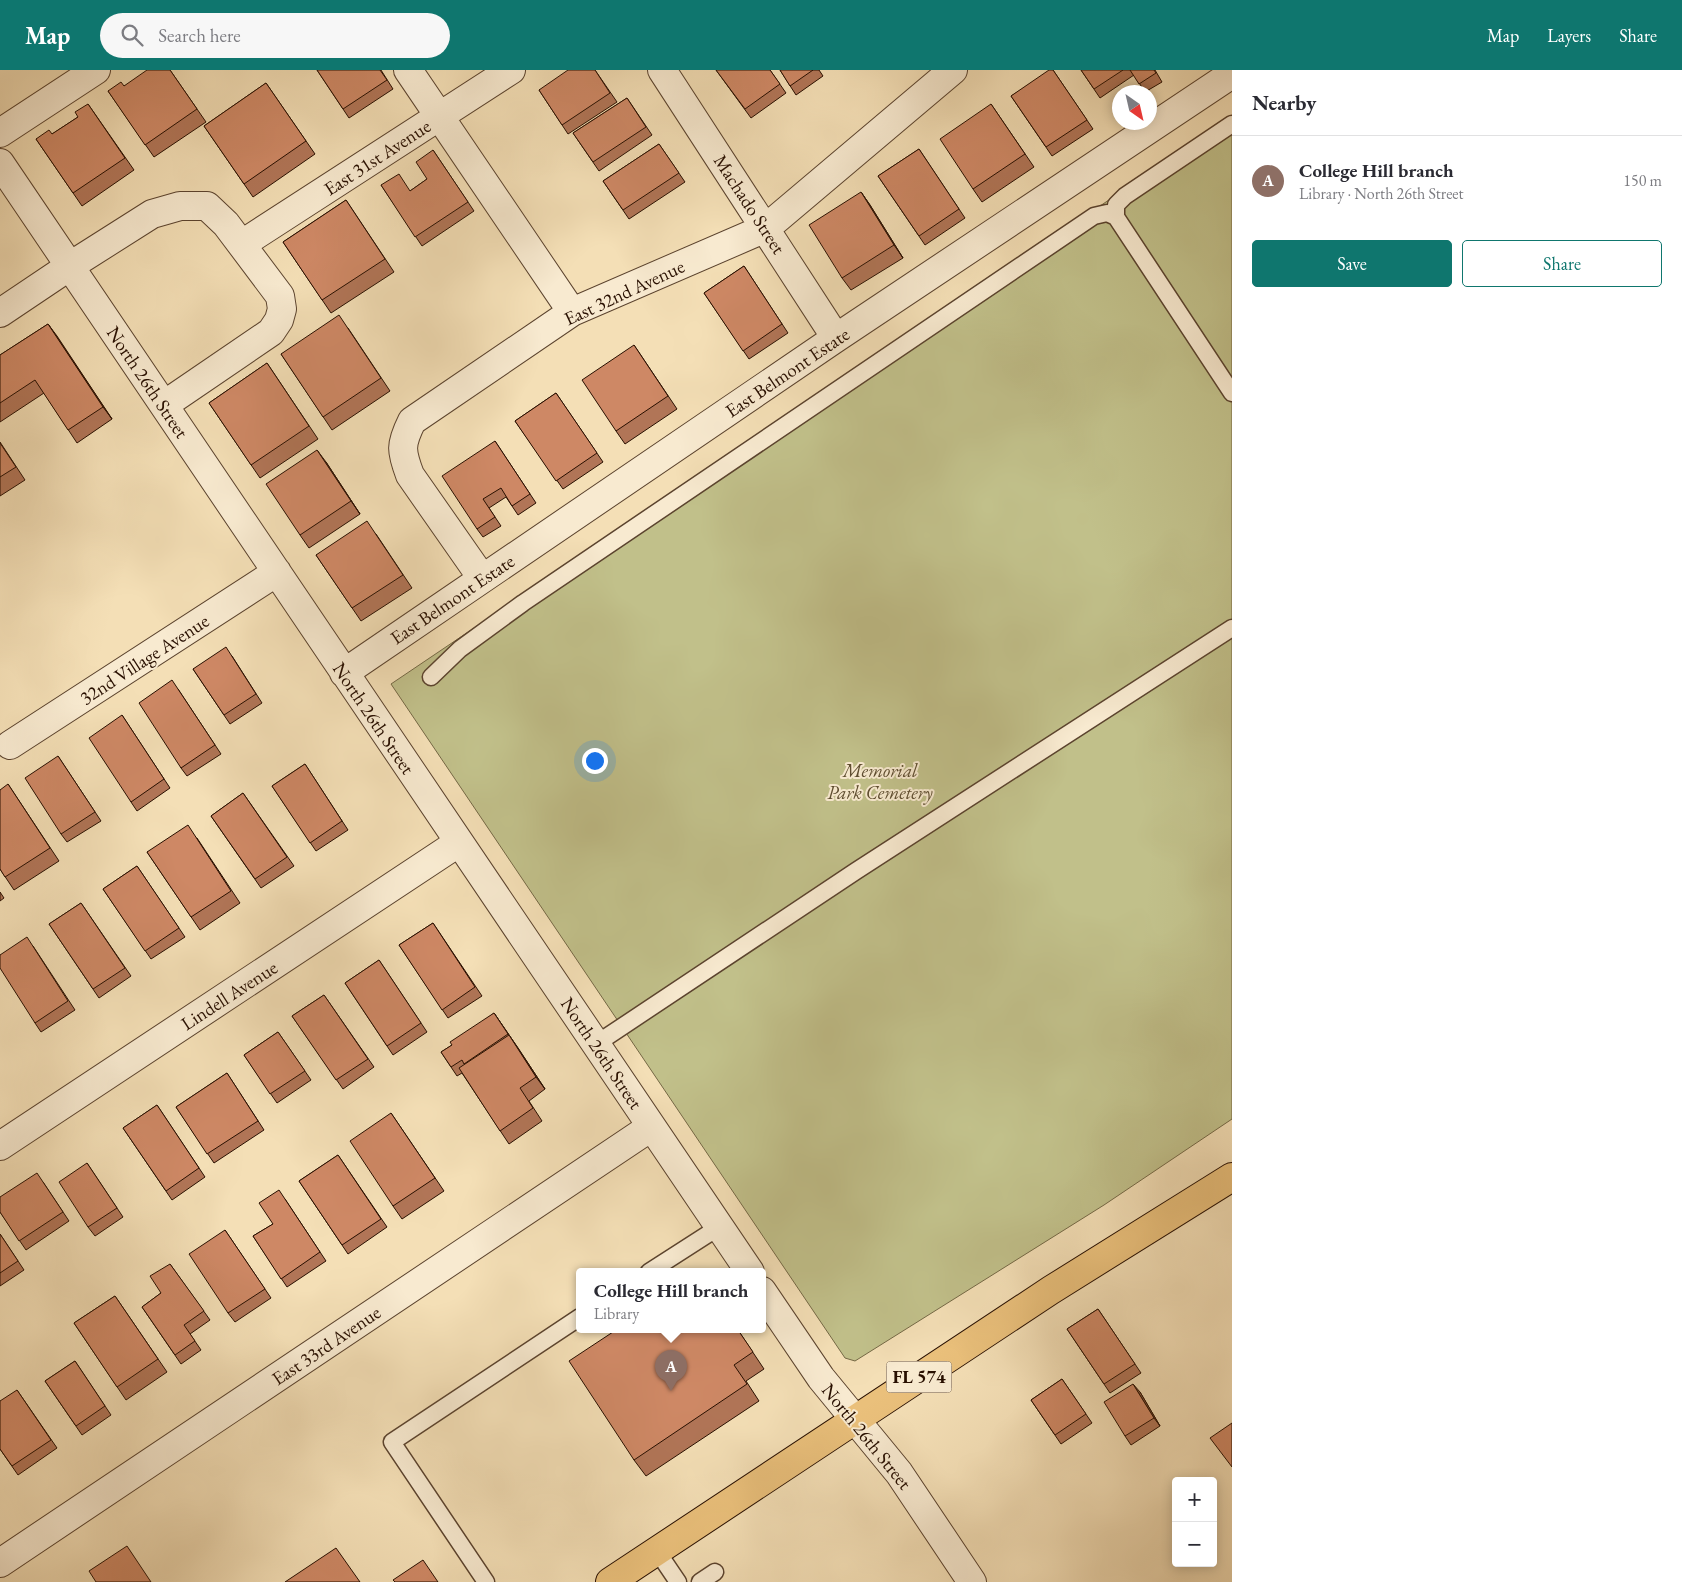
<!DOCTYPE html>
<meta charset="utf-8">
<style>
:root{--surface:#fff;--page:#f7f7f7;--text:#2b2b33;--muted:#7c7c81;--line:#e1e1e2;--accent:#0f766e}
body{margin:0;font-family:"EB Garamond",serif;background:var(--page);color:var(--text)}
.controls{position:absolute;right:15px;bottom:15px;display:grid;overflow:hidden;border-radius:5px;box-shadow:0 2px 12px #0003}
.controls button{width:45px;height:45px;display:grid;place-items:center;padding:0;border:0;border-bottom:1px solid var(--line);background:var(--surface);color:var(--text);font:25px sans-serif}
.compass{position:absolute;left:1112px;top:15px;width:45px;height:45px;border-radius:50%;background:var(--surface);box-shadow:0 2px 12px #0003;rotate:146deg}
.you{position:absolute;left:594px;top:690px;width:18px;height:18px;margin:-12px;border:4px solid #fff;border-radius:50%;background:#1a73e8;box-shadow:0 0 0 8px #1a73e833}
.badge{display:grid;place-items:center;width:32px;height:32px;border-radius:50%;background:var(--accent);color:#fff;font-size:16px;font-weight:700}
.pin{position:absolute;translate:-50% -41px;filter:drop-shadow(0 1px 2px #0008)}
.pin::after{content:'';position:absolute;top:26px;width:18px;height:15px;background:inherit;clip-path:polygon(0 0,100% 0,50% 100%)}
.popup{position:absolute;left:576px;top:1198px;width:190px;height:65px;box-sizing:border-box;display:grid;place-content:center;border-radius:5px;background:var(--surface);filter:drop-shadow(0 1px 4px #0005);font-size:16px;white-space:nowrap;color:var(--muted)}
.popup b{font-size:19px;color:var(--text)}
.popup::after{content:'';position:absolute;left:50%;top:100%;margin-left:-10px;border:10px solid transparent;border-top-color:var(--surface)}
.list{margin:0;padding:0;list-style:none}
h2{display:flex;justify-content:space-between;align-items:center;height:65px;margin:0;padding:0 20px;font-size:21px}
h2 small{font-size:16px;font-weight:400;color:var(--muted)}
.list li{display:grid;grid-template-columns:32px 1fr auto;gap:15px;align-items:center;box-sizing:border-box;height:90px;padding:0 20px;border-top:1px solid var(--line)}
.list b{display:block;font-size:19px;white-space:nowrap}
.list p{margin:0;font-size:16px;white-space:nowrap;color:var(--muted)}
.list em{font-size:16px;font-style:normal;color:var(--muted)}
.actions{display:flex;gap:10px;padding:15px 20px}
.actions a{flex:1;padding:11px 0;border:1px solid var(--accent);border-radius:5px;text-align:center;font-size:18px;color:var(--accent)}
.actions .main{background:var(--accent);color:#fff}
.icon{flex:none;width:28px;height:28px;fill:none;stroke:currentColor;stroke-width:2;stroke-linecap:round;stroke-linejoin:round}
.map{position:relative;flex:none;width:1232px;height:1512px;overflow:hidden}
header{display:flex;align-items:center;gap:30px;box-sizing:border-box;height:70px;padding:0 25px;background:var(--accent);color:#fff}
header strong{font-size:24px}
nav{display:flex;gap:28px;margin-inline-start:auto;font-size:18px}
.search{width:350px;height:45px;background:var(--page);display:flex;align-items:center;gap:12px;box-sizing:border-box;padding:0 18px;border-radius:28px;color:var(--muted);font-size:19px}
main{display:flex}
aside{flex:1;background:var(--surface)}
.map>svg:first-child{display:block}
.green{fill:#c1c08a;stroke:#746845}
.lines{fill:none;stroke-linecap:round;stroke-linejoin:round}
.service-casing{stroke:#5b432e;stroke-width:19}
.minor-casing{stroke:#5b432e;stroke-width:30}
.primary-casing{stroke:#280f00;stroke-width:30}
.service{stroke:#f8ead0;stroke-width:16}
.minor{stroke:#f8ead0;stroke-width:28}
.primary{stroke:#eac07b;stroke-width:28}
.wall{fill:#b17557;stroke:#280f00}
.shaded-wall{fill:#905f47;stroke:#280f00}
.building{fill:#ce8865;stroke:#280f00}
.labels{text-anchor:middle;stroke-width:4;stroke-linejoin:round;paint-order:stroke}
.shield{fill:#f8ead0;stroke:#66513e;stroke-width:1}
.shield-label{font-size:18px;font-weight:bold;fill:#280f00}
.street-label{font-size:19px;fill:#280f00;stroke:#f8ead0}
.park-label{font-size:19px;font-style:italic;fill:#5e4d30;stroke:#f8ead0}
</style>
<header>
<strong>Map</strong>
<div class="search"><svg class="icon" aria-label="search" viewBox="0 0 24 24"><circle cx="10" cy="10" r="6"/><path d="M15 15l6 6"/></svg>Search here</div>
<nav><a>Map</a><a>Layers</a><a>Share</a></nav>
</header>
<main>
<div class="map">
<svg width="1232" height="1512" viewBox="0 0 1232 1512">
<rect width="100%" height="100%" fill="#f4dfb6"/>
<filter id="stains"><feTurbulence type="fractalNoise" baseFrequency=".004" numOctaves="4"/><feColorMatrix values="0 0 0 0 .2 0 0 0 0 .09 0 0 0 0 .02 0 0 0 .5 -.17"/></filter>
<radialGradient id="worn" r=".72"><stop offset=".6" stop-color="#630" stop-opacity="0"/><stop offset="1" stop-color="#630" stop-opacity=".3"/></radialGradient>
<path class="green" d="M1232,47V1049L1104,1135L855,1291L845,1288L391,614Z"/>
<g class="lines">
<defs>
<path id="service" d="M1116,147V135L1125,126L1232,54
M431,607L460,579L523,533L1094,146L1107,143L1116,147L1232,323
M596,974L856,801L1232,558
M649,1202L719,1157
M657,1481L678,1512
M486,1512L392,1372L580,1247
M700,1512L715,1502"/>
<path id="minor" d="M408,0L572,242
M662,0L836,268
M0,63L96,0
M0,93L750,1202
M242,174L511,0
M0,243L70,196L152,144L180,136H207L226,154L280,226L282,239L279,250L271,262L164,335
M482,508L410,405C401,381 400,375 412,351L572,242L766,158L953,0
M344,603L836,268L1232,4
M10,675L277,502
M0,1076L458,773
M762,1221L821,1308L899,1403L972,1512
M0,1493L651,1057"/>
<path id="primary" d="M610,1512L1051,1220L1232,1107"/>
</defs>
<use href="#service" class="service-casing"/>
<use href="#minor" class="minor-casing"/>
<use href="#primary" class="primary-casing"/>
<use href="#service" class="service"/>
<use href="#minor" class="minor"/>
<use href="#primary" class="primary"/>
</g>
<path class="wall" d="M170,0L206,52L154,87L108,21L124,16Z
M317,0H381L393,19L349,48Z
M595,0L617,32L568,64L539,20Z
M716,0H770L786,23L751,48Z
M780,0H819L823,6L796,25Z
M1053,0L1093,59L1052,86L1011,26Z
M1081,0H1155L1162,12L1145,22L1134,5L1100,28Z
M266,13L315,84L253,127L204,56Z
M627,28L652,65L599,101L573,63Z
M88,34L134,100L82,136L36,69L52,64L78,47Z
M991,34L1034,97L982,132L973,119Z
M659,74L685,112L629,149L603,111Z
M919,79L965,148L925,175L878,106Z
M433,80L474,141L422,176L381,115L410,121L427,109Z
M861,122L870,135L903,188L851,220L842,208Z
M346,130L394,202L331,243L283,172Z
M744,196L788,263L749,289L704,223Z
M48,254L112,349L77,373L44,323L0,352V285Z
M348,258L390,321L332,360L281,284Z
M634,275L677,339L625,374L616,361Z
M267,293L318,369L260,408L209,333Z
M556,323L603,392L563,419L515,351Z
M495,371L536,433L518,445L506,427L489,438L501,456L483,467L477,459Z
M0,372L25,410L0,426Z
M326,392L360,444L309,478L300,465Z
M376,464L412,518L361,551L316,485Z
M232,586L262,633L230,654L193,599Z
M178,619L221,684L187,706L181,698Z
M122,645L170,718L137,741L131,732Z
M58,686L101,751L67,772L61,764Z
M305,694L348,760L316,781L272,716Z
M8,714L59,791L14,820L0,799Z
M243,723L294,796L261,818L211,746Z
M197,768L240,833L200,860L147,782Z
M137,796L185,867L151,889L103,819Z
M0,822L4,828L0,831Z
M81,833L131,906L99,928L49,854Z
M433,853L482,926L448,948L399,875Z
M33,876L75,940L41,962L35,953Z
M379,890L427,962L393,985L345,913Z
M324,925L374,997L343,1019L292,946Z
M494,943L518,978L545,1019L529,1031L542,1051L509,1074L462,1003L457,1006L441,982L452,975Z
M278,962L311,1010L277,1033L244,985Z
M227,1003L264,1060L214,1093L176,1037Z
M157,1035L205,1107L172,1130L123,1058Z
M391,1043L444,1121L402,1149L393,1136Z
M338,1085L387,1157L348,1184L299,1111Z
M87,1093L123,1147L95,1166L88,1157Z
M43,1112L69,1151L26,1180L0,1142Z
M285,1129L326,1191L287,1217L253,1166L273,1154Z
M225,1160L271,1228L235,1252L228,1243Z
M0,1164L24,1200L0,1216Z
M170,1194L210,1250L190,1264L201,1280L181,1294L142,1237L161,1223Z
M115,1226L167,1302L126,1330L74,1253Z
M1098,1239L1141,1303L1110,1323L1067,1259Z
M616,1260H738L764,1299L746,1311L759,1331L646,1406L634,1390Z
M75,1291L111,1345L82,1365L45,1311Z
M1062,1309L1092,1353L1061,1374L1031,1330Z
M17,1320L57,1378L18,1405L0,1379Z
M1140,1322L1160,1356L1131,1375L1125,1366Z"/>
<path class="shaded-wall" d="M861,122L870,135L903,188L894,175Z
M48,254L57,266L112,349L103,337Z
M317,380L326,392L360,444L351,431Z
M494,943L518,978L545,1019L536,1007Z
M1133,1314L1140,1322L1160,1356L1154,1348Z"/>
<path class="building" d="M147,0H170L197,39L145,75L108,21L121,12L124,16Z
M317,0H380L387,10L343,39Z
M568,0H595L610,23L562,55L539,20Z
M716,0H770L780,14L745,39Z
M780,0H813L790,16Z
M1049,0H1053L1087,50L1046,77L1011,26Z
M1081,0H1123L1094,19Z
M1130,0H1154L1156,3L1139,14Z
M266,13L306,71L244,114L204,56Z
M627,28L646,57L593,92L573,63Z
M88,34L125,88L73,123L36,69L49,60L52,64L78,47L75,42Z
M991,34L1025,84L973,119L940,69Z
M659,74L679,103L623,140L603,111Z
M919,79L959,139L919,166L878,106Z
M433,80L468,132L415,167L381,115L399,104L410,121L427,109L416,92Z
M861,122L894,175L842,208L809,155Z
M346,130L385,189L322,230L283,172Z
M744,196L782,254L743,281L704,223Z
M339,245L381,308L323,347L281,284Z
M48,254L103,337L68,360L35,310L0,333V285Z
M634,275L668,326L616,361L582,310Z
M267,293L309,356L251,395L209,333Z
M556,323L597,383L556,411L515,351Z
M495,371L530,424L512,436L501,418L483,429L495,447L477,459L442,406Z
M0,373L16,397L0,407Z
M317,380L351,431L300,465L266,414Z
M367,451L403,505L352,538L316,485Z
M226,577L256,624L224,645L193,599Z
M172,610L215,675L181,698L139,633Z
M122,645L164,709L131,732L89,668Z
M58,686L95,742L61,764L25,708Z
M305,694L342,751L310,773L272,716Z
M8,714L50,778L5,807L0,799V720Z
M243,723L287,787L255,809L211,746Z
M188,755L231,821L191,847L147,782Z
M137,796L179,858L145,881L103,819Z
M81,833L125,898L93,919L49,854Z
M433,853L475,917L442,940L399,875Z
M27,867L68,931L35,953L0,898V885Z
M379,890L421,953L387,976L345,913Z
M324,925L368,989L336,1010L292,946Z
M494,943L508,964L464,994L462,990L451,997L441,982L452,975L450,972Z
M278,962L305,1001L270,1024L244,985Z
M509,965L536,1007L520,1018L533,1038L500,1061L459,998Z
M227,1003L258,1051L207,1084L176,1037Z
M157,1035L199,1098L166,1121L123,1058Z
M391,1043L435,1108L393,1136L350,1071Z
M338,1085L381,1149L342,1175L299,1111Z
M87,1093L117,1138L88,1157L59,1112Z
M37,1103L63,1142L19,1171L0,1142V1127Z
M279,1120L320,1182L281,1209L253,1166L273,1154L259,1133Z
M225,1160L265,1219L228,1243L189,1184Z
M0,1164L18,1191L0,1203Z
M170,1194L204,1241L184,1255L195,1271L175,1285L142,1237L161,1223L150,1206Z
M115,1226L158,1289L117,1317L74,1253Z
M1098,1239L1135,1294L1104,1314L1067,1259Z
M616,1260H738L753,1282L734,1295L747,1314L634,1390L569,1291Z
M75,1291L105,1336L76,1356L45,1311Z
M1062,1309L1086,1344L1055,1365L1031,1330Z
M1133,1314L1154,1348L1125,1366L1104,1332Z
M17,1320L51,1370L12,1396L0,1379V1331Z
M1232,1353V1397L1210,1368Z
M127,1476L151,1512H96L89,1501Z
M336,1478L360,1512H285Z
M423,1490L438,1512H395L393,1510Z"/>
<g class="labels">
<rect class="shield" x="886.5" y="1291.5" width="65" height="31" rx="4"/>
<g class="shield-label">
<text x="919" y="1313">FL 574</text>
</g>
<g class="street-label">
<text transform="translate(377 87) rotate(-33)" y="7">East 31st Avenue</text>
<text transform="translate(750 134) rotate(57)" y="7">Machado Street</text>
<text transform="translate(624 222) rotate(-25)" y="7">East 32nd Avenue</text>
<text transform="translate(787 302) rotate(-34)" y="7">East Belmont Estate</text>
<text transform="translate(148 312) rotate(56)" y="7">North 26th Street</text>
<text transform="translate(452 529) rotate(-34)" y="7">East Belmont Estate</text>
<text transform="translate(144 589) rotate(-33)" y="7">32nd Village Avenue</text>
<text transform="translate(374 648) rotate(56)" y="7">North 26th Street</text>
<text transform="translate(229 925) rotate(-33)" y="7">Lindell Avenue</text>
<text transform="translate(602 983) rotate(56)" y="7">North 26th Street</text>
<text transform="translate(326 1275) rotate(-34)" y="7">East 33rd Avenue</text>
<text transform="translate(867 1366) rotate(51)" y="7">North 26th Street</text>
</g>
<g class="park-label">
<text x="880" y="707">Memorial<tspan x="880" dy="22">Park Cemetery</tspan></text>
</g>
</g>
<rect width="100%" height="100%" filter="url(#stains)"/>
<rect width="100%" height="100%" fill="url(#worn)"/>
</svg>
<div class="controls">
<button>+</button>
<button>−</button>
</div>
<svg class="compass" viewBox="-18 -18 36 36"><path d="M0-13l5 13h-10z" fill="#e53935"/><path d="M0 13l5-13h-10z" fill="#7c7c81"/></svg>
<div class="you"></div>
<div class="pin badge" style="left:671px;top:1321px;background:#8d6e63">A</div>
<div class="popup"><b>College Hill branch</b>Library</div>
</div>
<aside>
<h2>Nearby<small></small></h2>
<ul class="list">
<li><span class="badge" style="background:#8d6e63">A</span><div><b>College Hill branch</b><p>Library · North 26th Street</p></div><em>150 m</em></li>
</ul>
<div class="actions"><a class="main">Save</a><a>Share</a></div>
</aside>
</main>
